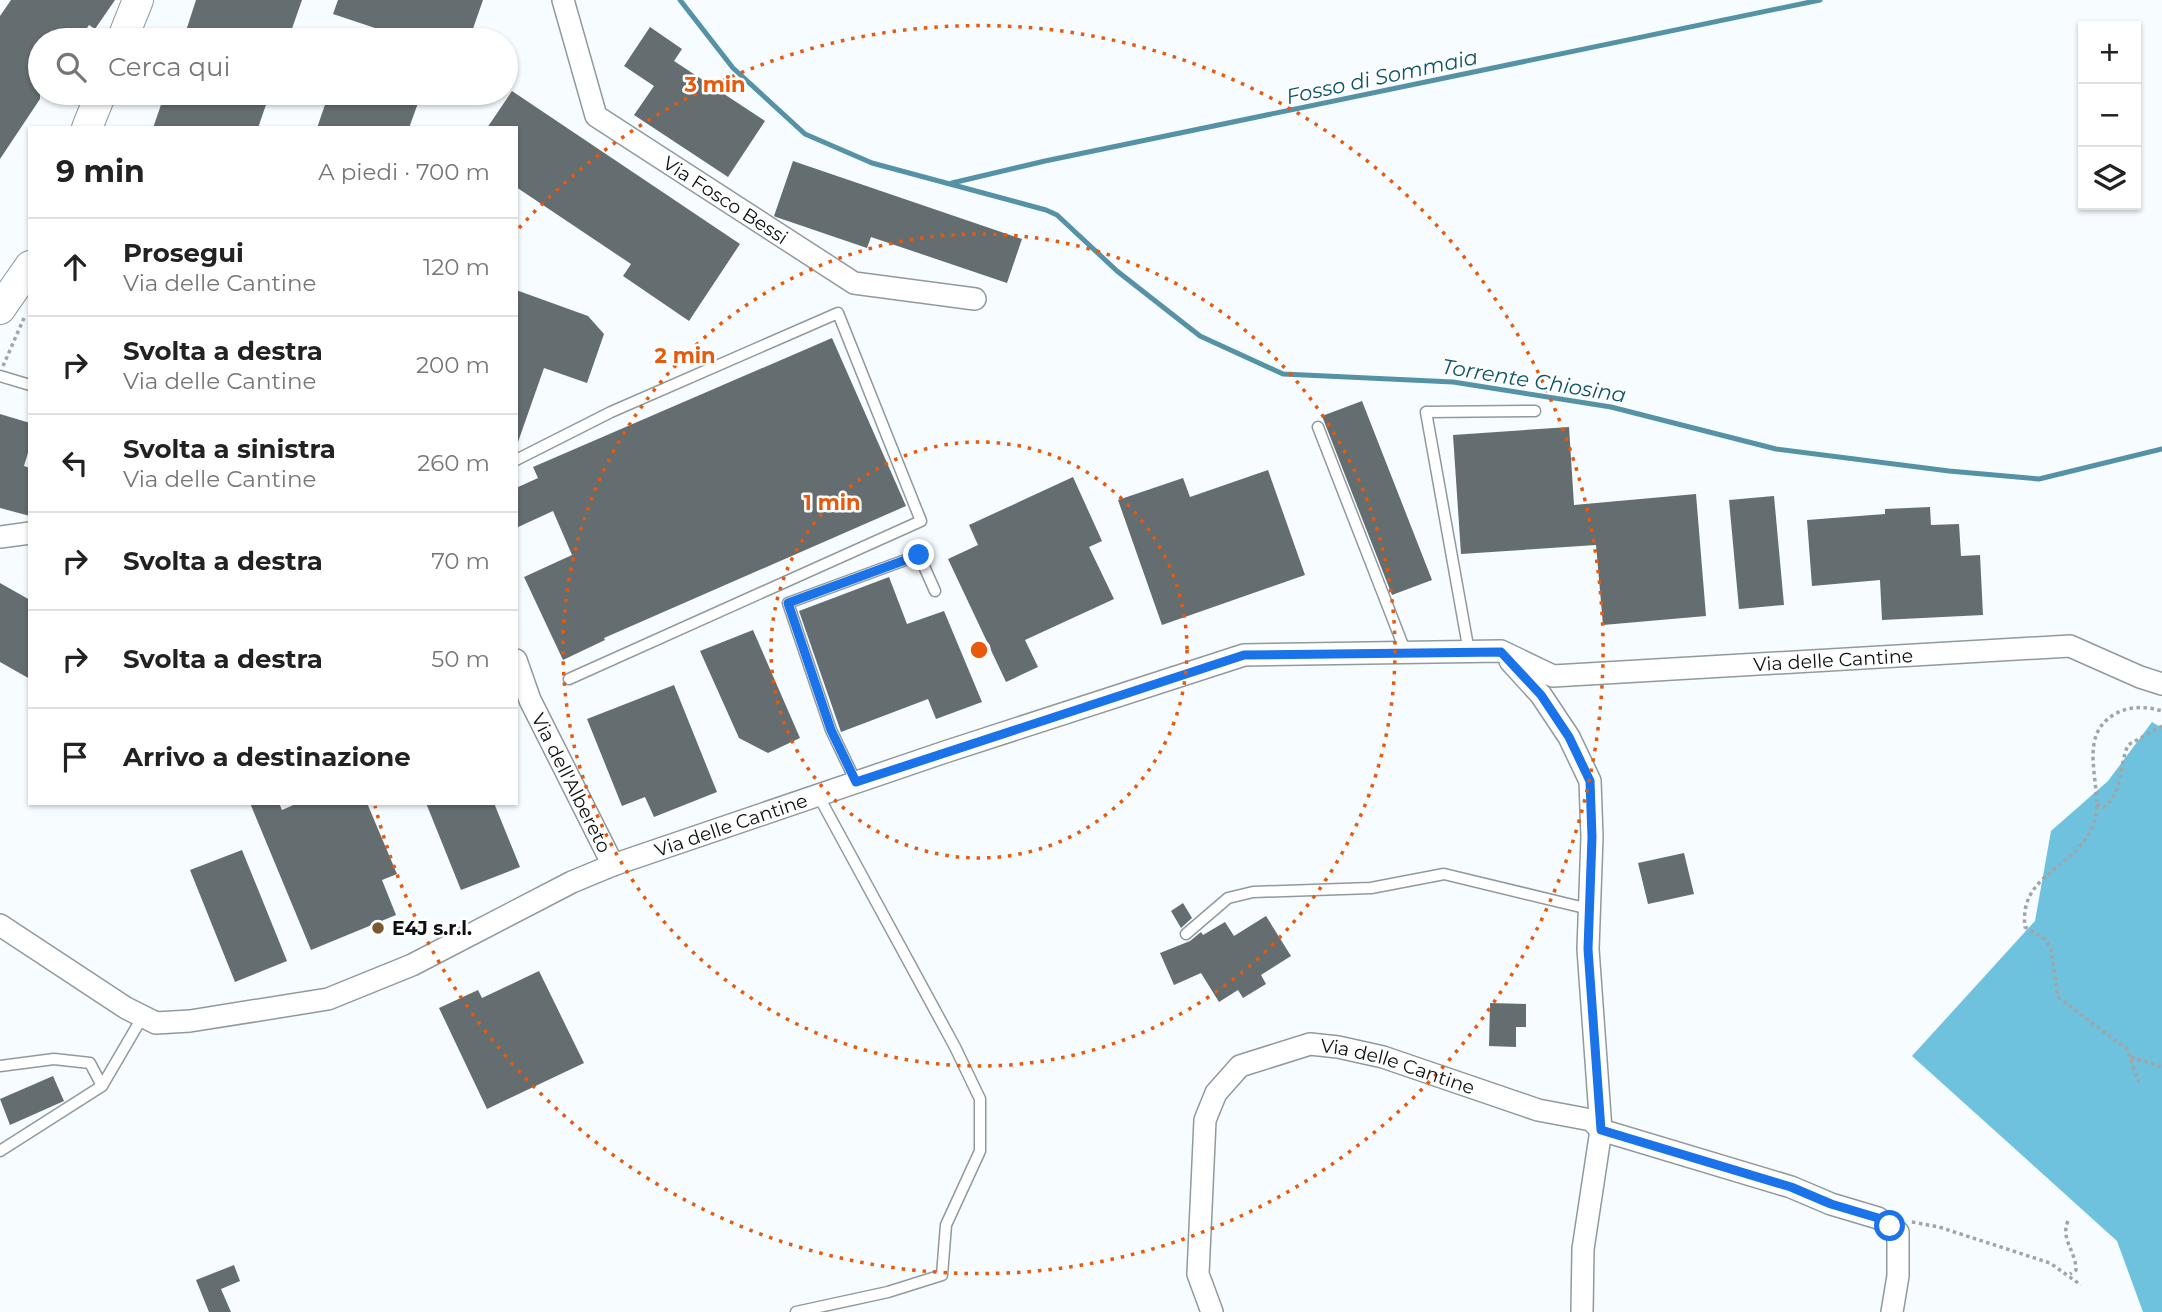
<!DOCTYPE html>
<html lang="it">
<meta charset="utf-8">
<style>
:root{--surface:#fff;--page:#f6f6f6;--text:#222;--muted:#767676;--line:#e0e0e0}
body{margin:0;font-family:Montserrat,sans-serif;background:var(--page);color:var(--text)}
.controls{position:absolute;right:21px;top:21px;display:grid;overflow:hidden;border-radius:0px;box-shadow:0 2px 5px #0004}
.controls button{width:63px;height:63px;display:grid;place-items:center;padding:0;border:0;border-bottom:2px solid var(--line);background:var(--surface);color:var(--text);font:35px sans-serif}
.stop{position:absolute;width:21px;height:21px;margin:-16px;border:5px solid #1a73e8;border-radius:50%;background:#fff}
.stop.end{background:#1a73e8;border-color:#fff;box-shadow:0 2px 7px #0008}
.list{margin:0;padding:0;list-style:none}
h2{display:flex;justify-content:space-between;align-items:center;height:91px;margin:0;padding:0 28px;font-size:30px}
h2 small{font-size:23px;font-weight:400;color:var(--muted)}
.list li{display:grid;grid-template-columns:46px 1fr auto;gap:21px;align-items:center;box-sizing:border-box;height:98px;padding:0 28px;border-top:2px solid var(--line)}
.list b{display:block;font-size:26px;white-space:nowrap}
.list p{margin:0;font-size:23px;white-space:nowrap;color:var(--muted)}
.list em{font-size:23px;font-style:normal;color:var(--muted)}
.icon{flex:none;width:38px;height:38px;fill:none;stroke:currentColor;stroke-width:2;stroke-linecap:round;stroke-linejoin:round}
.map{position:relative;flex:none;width:2162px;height:1312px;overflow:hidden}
.search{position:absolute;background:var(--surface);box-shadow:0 2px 5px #0004;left:28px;top:28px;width:490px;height:77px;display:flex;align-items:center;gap:18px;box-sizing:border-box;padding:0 24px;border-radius:38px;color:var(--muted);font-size:26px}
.panel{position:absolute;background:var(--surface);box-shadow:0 2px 5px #0004;left:28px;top:126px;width:490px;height:679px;border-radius:0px}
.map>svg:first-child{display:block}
.forest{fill:#6fc2dd}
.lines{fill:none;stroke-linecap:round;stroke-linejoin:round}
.stream{stroke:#5692a5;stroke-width:5}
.building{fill:#646d70}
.lane-casing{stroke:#909a9d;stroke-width:13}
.street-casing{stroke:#909a9d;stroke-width:24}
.secondary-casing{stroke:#909a9d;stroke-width:32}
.path{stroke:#a0a5a8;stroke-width:3.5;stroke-dasharray:3.5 3.5;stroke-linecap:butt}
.lane{stroke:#fff;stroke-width:10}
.street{stroke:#fff;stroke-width:21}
.secondary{stroke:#fff;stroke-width:30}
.route{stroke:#1a73e8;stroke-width:9}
.ring{fill:none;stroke:#e8590c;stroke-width:3.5;stroke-dasharray:3.5 7}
.poi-dot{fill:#7a5930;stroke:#fff;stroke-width:2.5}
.labels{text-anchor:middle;stroke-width:5;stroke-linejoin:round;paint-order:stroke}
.street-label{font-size:19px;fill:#0c1011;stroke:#fff}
.poi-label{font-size:19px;font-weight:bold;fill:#0c1011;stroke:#fff;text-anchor:start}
.water-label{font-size:21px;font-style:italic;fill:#0c5467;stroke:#fff}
.centre{fill:#e8590c;stroke:#fff;stroke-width:3.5}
.ring-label{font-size:21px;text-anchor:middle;font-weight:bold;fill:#e8590c;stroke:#fff;stroke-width:5;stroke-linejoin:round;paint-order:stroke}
</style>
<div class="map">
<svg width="2162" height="1312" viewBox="0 0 2162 1312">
<rect width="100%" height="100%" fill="#f6fcff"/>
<path class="forest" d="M2152,722L2162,728V1312H2143L2117,1241L1912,1056L2035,921L2051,831L2108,781Z"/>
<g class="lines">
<path class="stream" d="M680,0L733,68L805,134L872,163L1046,210L1057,215L1117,271L1200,336L1283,374L1453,382L1611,407L1776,449L1949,471L2039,479L2162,449
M952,183L1045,161L1820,0"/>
</g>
<path class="building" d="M11,0H115L95,29L89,25L79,40H40V99L0,159V16Z
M196,0H302L288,40H183Z
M338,0H483L469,40H411L333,14Z
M650,27L682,49L674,61L765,121L728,177L634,115L654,86L624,66Z
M512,91L740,244L689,321L623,276L631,264L516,187V128H487Z
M165,93H270L258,128H153Z
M329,93H387L418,103L409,128H317Z
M793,161L1022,239L1007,283L871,237L867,248L776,217L774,216Z
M516,290L588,316L604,334L587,383L544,368L518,442Z
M832,338L906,506L604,638L605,640L563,660L524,577L572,555L553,511L516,528V488L538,478L533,467Z
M1362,401L1432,580L1392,595L1322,416Z
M0,414L30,423V446L24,466L30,468V516L0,508Z
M1569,427L1574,505L1696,494L1706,616L1603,625L1596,545L1461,554L1453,435Z
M1268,470L1305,575L1162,625L1118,500L1183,478L1190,497Z
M1073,477L1102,541L1089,547L1114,599L1025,640L1038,667L1006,682L948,559L978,545L969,525Z
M1774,496L1784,605L1739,609L1729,500Z
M1930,507L1931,525L1959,524L1961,556L1980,555L1983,615L1882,620L1880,580L1812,586L1807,520L1885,514V509Z
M889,577L907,624L944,611L982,702L936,719L928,699L841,732L799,611Z
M0,583L30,600V679L0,662Z
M753,630L800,738L768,753L739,738L700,651Z
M674,685L717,792L654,817L645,797L622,806L587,719Z
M250,803H279L282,810L298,803H367L397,874L382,880L396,915L311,950Z
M426,803H494L520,867L461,890Z
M242,850L287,961L235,982L190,870Z
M1684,853L1694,894L1648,904L1638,863Z
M1183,903L1192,918L1181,928L1171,911Z
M1266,916L1291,956L1261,975L1266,984L1243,998L1238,990L1219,1002L1201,973L1174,985L1160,953L1190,941L1201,932L1203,935L1225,922L1234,936Z
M539,971L584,1063L487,1109L439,1008L478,990L482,998Z
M1490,1003L1526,1004V1027H1516V1047L1489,1046Z
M53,1076L64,1101L10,1125L0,1099Z
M234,1265L240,1281L221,1289L231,1312H209L196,1280Z"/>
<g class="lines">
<defs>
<path id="lane" d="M0,376L30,385
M1318,427L1406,653
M516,460L611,412L838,313L921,521L569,679
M1469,652L1426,412L1535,411
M856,782L831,730L788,603L919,555L935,591
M1186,934L1228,898L1253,892L1371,888L1444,874L1589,909
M0,1066L54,1059L90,1063L102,1086
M0,1151L102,1086L143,1016
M796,1312L888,1292L942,1275L946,1225L980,1151V1099L955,1047L818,795"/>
<g id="street">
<path id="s1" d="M563,0L596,116L854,283L975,299"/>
<path d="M0,537L30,533"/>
<path id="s2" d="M516,660L530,700L613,865"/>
<path d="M1510,661L1541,695L1569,737L1590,781L1592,837L1588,949L1601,1130L1583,1249L1582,1312"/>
<path id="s3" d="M0,925L126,1008L156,1023L190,1021L328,999L412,965L572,882L613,865L945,752L1244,655L1501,651L1553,676L2070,646L2140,677L2162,684"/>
<path id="s4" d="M1212,1312L1198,1274L1205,1120L1216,1093L1240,1066L1310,1044L1338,1047L1383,1057L1538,1110L1591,1120L1601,1130L1791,1187L1831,1204L1878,1218L1898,1232V1276L1892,1312"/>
</g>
<path id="secondary" d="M122,40L138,0
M87,128L101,93
M0,309L30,266"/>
</defs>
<use href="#lane" class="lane-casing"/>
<use href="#street" class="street-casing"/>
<use href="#secondary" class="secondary-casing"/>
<path class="path" d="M3,366L24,318
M2096,805L2104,807C2123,793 2119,765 2128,745L2162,726
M2131,1057L2162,1067
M2139,1083L2127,1049L2058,997L2051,949L2045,939L2025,927C2019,876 2069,871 2091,830C2110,795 2071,739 2115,714C2129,706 2146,706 2162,711
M2068,1221C2060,1239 2076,1251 2076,1270L2070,1274
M1912,1222L1939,1227L2050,1263L2081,1285"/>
<use href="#lane" class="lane"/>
<use href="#street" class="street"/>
<use href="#secondary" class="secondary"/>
</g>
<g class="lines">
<path class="route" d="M919,555L788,603L831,730L856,782L1244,655L1501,652L1541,695L1569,737L1590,781L1592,837L1588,949L1601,1130L1791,1187L1831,1204L1878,1218L1890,1226"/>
</g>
<g class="ring">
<circle cx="979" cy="650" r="208"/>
<circle cx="979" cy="650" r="416"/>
<path d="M519 228A624 624 0 1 1 375 806"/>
</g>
<circle class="poi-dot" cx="378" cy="928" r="7"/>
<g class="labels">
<g class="street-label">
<text dy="7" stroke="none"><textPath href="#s1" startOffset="275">Via Fosco Bessi</textPath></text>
<text dy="7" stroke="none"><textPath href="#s3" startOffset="1934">Via delle Cantine</textPath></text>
<text dy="7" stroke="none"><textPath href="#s2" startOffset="135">Via dell'Albereto</textPath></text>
<text dy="7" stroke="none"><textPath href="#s3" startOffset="798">Via delle Cantine</textPath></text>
<text dy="7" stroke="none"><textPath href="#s4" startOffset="424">Via delle Cantine</textPath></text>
</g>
<g class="poi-label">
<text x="392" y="935">E4J s.r.l.</text>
</g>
<g class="water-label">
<text transform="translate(1382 77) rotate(-12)" y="7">Fosso di Sommaia</text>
<text transform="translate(1534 381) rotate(9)" y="7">Torrente Chiosina</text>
</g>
</g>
<circle cx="979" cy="650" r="10" class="centre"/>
<g class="ring-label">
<text x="715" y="92">3 min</text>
<text x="685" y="363">2 min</text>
<text x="832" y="510">1 min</text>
</g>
</svg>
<div class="controls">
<button>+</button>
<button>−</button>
<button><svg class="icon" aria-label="layers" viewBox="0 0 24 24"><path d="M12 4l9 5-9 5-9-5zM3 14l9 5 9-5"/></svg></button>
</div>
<div class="stop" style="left:1890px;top:1226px"></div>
<div class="stop end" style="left:919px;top:555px"></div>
<div class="search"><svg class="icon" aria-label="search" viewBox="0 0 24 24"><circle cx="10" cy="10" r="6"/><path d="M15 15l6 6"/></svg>Cerca qui</div>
<section class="panel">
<h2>9 min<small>A piedi · 700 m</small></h2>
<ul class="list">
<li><svg class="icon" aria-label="ahead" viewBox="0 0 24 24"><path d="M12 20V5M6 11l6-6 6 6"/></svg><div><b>Prosegui</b><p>Via delle Cantine</p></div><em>120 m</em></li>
<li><svg class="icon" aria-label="right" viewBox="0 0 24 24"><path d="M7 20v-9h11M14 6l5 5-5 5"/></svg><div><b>Svolta a destra</b><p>Via delle Cantine</p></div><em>200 m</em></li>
<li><svg class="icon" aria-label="left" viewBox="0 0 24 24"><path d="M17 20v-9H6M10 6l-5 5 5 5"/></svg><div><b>Svolta a sinistra</b><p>Via delle Cantine</p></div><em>260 m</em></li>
<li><svg class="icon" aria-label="right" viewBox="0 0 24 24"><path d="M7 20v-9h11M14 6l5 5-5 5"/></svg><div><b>Svolta a destra</b></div><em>70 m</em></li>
<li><svg class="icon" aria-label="right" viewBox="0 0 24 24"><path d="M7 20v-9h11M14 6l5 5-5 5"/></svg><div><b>Svolta a destra</b></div><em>50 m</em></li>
<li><svg class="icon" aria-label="arrive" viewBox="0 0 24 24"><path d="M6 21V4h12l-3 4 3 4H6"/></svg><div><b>Arrivo a destinazione</b></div></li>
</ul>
</section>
</div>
